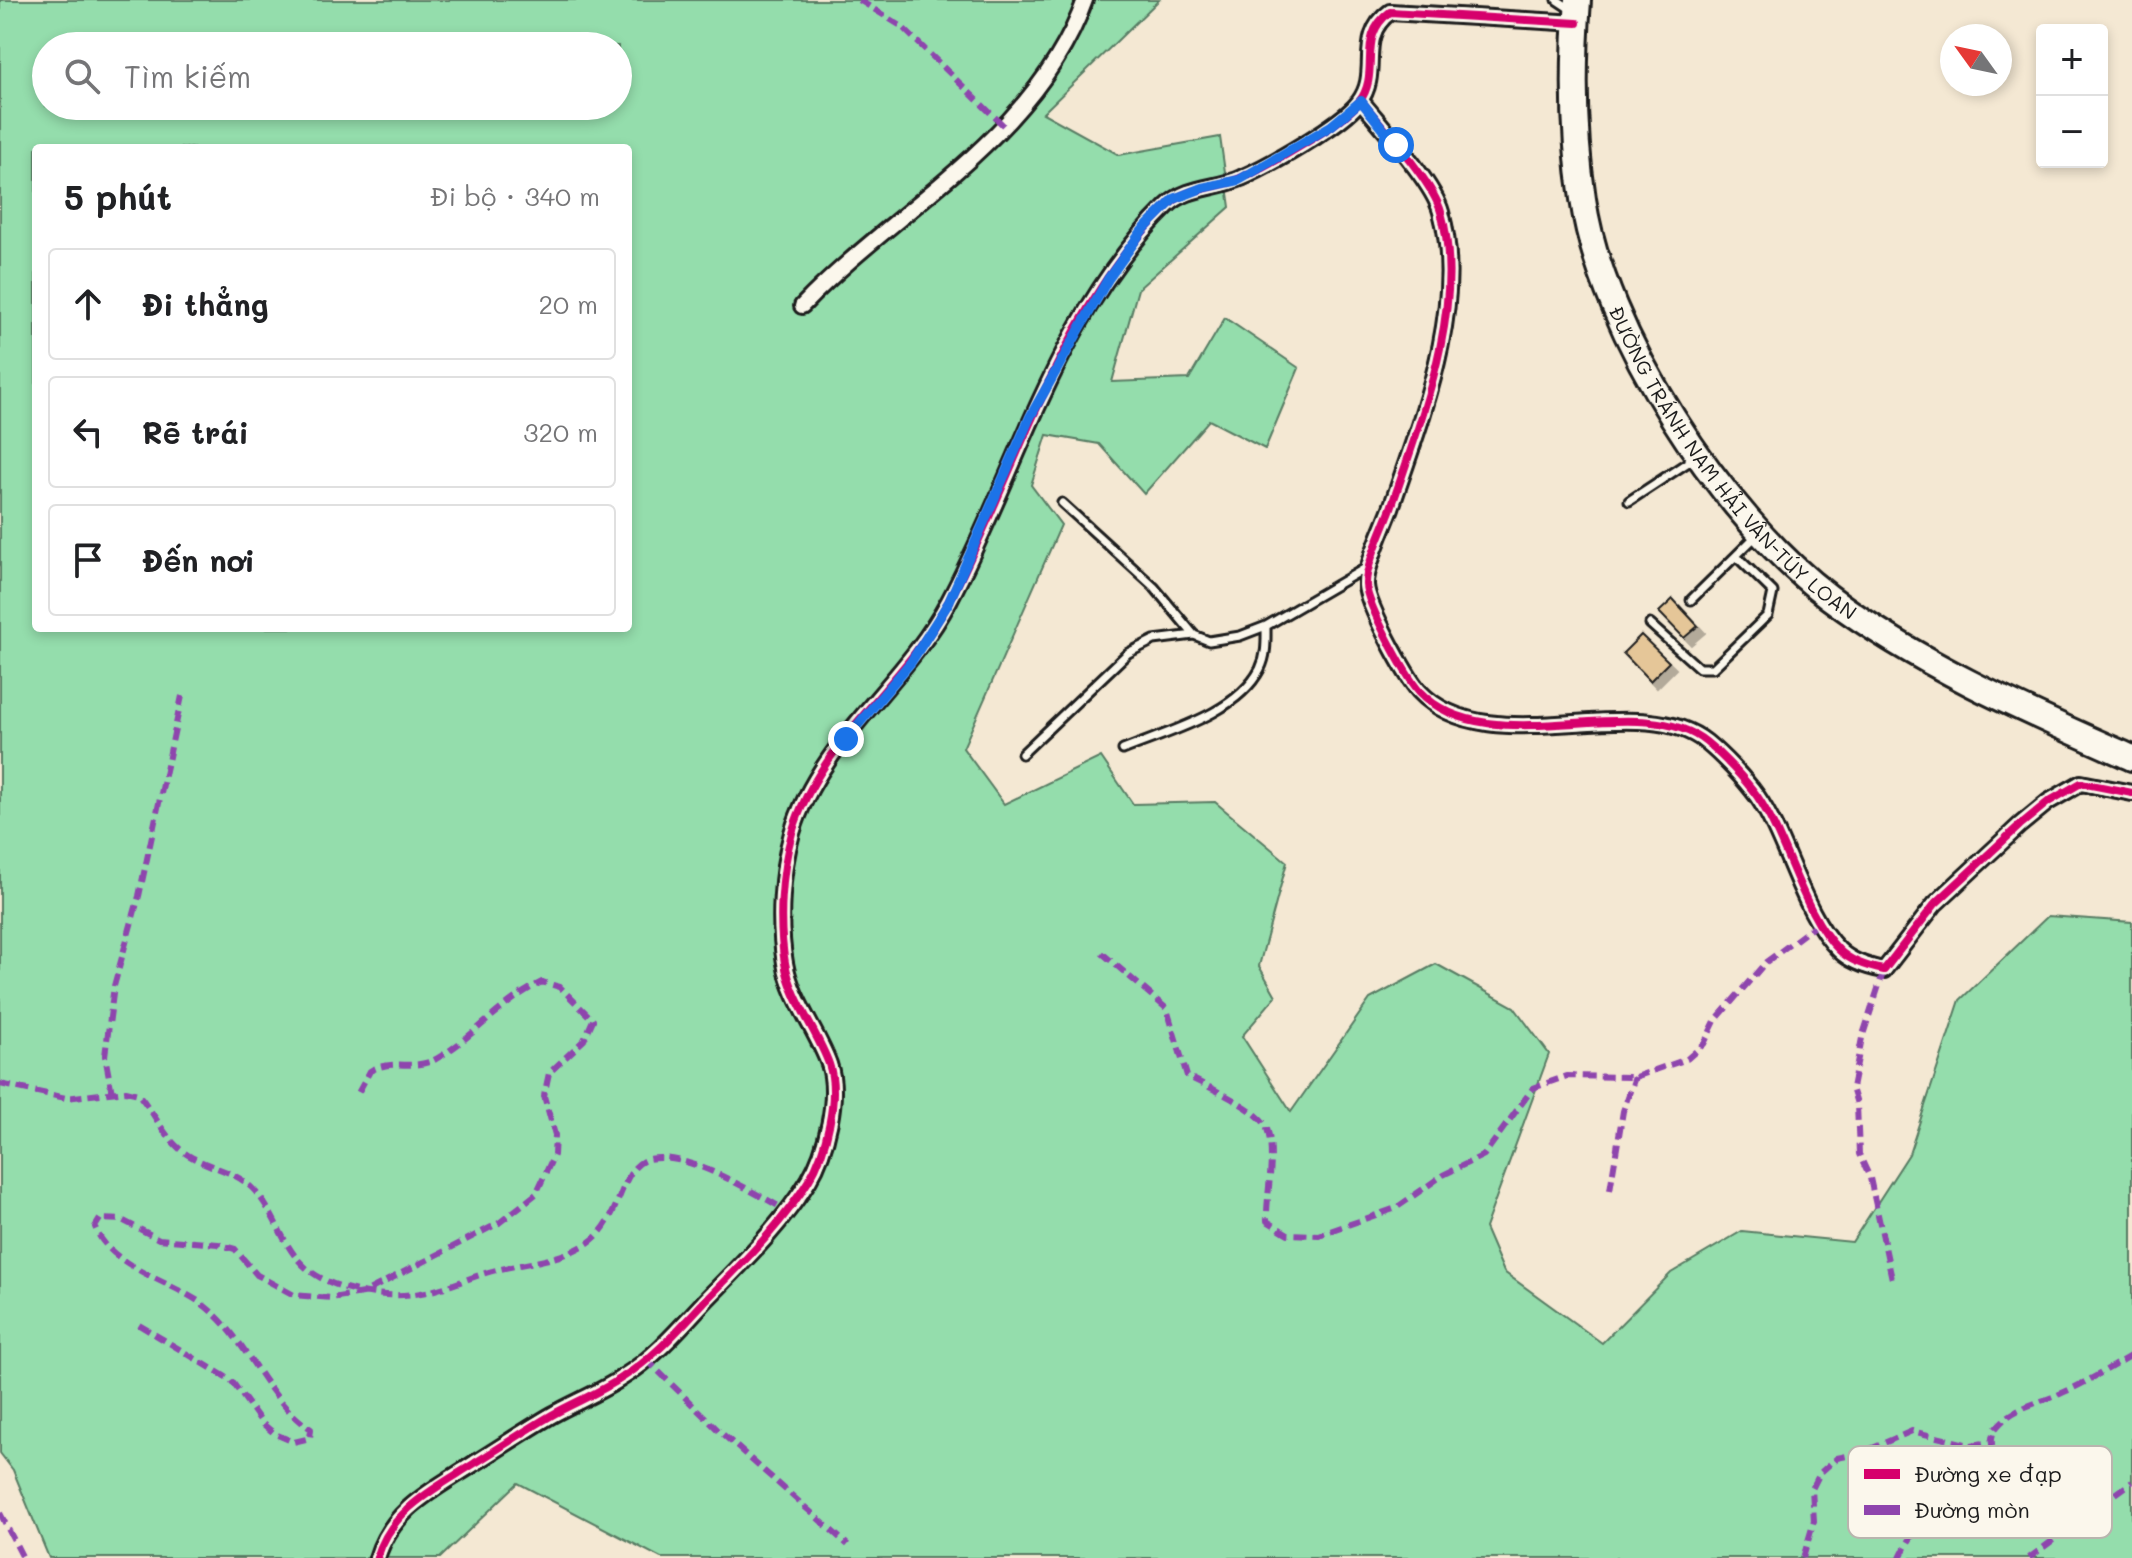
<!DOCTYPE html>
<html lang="vi">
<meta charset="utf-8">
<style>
:root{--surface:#fff;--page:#f2f2f2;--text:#202124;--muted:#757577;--line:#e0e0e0}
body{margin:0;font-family:Mali,sans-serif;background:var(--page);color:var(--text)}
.controls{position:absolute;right:24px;top:24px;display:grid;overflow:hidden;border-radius:8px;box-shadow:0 4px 12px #0003}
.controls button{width:72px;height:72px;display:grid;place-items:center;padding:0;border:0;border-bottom:2px solid var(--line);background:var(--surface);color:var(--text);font:40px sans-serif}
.compass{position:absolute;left:1940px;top:24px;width:72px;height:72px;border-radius:50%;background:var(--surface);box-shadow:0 4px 12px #0003;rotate:303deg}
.stop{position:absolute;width:24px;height:24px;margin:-18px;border:6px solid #1a73e8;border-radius:50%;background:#fff}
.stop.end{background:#1a73e8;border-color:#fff;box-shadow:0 2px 8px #0008}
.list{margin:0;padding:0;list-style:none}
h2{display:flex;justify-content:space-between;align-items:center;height:104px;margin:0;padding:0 32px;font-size:34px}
h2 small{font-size:26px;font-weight:400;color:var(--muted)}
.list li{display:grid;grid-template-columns:52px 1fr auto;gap:24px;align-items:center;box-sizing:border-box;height:112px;margin:0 16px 16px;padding:0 16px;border:2px solid var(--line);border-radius:8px}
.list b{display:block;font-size:30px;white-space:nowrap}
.list em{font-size:26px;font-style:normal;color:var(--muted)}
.icon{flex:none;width:44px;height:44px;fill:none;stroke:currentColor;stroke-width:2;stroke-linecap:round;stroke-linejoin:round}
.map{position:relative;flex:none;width:2132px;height:1558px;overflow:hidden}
.search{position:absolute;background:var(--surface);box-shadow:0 4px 12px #0003;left:32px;top:32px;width:600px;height:88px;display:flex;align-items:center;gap:20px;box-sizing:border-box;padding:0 28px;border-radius:44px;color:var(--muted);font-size:30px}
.panel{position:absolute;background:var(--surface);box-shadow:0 4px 12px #0003;left:32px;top:144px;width:600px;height:488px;border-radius:8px}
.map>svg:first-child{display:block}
.green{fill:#94ddac;stroke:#587c64;stroke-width:2;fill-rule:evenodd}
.building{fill:#e5c698;stroke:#1c1c1c;stroke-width:2;filter:url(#shadow)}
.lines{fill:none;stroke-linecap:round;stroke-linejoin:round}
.service-casing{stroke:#1c1c1c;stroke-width:13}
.minor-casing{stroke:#1c1c1c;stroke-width:20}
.trunk-casing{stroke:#1c1c1c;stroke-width:30}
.service{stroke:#fbf7ec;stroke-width:7}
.minor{stroke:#fbf7ec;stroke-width:14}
.trunk{stroke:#fbf7ec;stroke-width:24}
.quiet{stroke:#8e44ad;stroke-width:6;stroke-dasharray:12 6;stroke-linecap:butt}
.cycleway-casing{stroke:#fbf7ec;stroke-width:13}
.cycleway{stroke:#d6006c;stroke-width:8}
.route{stroke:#1a73e8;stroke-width:10}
.labels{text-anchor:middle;stroke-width:8;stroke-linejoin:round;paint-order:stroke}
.street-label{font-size:20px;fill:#1c1c1c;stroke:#fbf7ec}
.key{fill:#fbf7ec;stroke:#b8b5ae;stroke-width:2}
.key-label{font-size:22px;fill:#1c1c1c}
</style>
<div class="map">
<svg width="2132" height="1558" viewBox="0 0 2132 1558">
<defs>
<filter id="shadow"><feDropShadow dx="7" dy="7" stdDeviation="0" flood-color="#0004"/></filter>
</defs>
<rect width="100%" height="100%" fill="#f4e8d3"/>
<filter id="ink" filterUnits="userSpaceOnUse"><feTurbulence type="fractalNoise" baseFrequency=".0125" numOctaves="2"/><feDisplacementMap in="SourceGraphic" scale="16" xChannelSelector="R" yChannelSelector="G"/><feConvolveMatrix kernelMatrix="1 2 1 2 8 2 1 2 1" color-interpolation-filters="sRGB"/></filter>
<g filter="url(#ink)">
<path class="green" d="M0,0H1159L1043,113L1119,155L1220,137L1230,207L1138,289L1112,382L1189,379L1225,318L1299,368L1265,449L1209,420L1144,494L1099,444L1047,435L1031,485L1061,525L963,748L1004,804L1101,757L1133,804L1215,802L1287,862L1259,966L1276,996L1242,1036L1291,1112L1370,999L1436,964L1514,1007L1549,1054L1485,1228L1504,1272L1602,1343L1671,1273L1742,1231L1852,1242L1909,1154L1960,1000L2048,916L2132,922V1558H661L518,1483L440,1558H49L13,1470L0,1453ZM46,46H618V106H46ZM36,148H628V628H36Z"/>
<path class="building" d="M1673,599L1698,626L1684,638L1659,612Z
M1641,635L1669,662L1650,681L1623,653Z"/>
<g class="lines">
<defs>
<path id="service" d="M1557,0L1572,10
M1629,501L1696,457
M1062,503L1154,587L1194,635L1209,641L1240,636L1266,626L1369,566
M1691,600L1756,536
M1650,624L1699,668H1713L1768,615L1773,592L1736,556
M1123,750C1167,732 1237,714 1260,669C1267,655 1266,641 1266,626
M1022,754L1128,653L1154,640L1194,635"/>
<path id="minor" d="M1361,101C1382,127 1433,182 1441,212C1467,306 1421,419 1391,508C1384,527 1365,567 1366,585C1367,605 1406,676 1419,691C1488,765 1639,687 1706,742C1723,756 1744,778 1757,796C1787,839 1803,915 1839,950C1851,962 1868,967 1884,970L1935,904L2020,825L2048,802L2081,783L2132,793
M802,306C897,207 1037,136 1085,0
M377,1558C392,1508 435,1489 475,1463C501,1447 526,1430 552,1415C575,1402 601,1392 623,1377C654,1358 679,1329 704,1302C741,1264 781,1226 809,1180C826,1152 840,1096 829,1064C817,1031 791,999 785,963C778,923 781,872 792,833C819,742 906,683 949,601C1019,469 1057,314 1167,206C1187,186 1217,189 1241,178C1267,167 1343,124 1359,102C1382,72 1355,38 1390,12L1577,23"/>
<g id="trunk">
<path id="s1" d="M1578,0C1573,65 1573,134 1583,199C1602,333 1722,516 1829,597C1921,666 2028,712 2132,758"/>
</g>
</defs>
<use href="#service" class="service-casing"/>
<use href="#minor" class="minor-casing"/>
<use href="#trunk" class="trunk-casing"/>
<use href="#service" class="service"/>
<use href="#minor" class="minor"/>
<use href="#trunk" class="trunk"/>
<path class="quiet" d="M859,0L901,26L1005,127
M1102,953L1167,1009L1187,1076C1206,1086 1257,1108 1266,1126C1277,1152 1266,1193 1267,1221L1288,1234L1319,1235L1396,1208L1443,1175L1484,1155L1533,1088L1567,1076L1635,1077L1687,1059L1704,1044L1715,1021L1766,962L1820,922
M1884,970L1862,1038L1852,1088L1857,1104L1859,1154L1870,1178L1892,1279
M0,1084L66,1098L126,1091L138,1094C155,1113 166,1142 188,1155C209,1168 234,1170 252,1188C277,1213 282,1250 310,1271C339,1293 392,1300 426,1292C452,1287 476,1274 501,1269C531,1262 561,1260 588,1243C623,1220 619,1165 649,1159C689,1151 753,1193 788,1211
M112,1093L105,1056L114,986L139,896L182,696
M1610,1190L1623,1111L1635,1077
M139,1325L231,1380L262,1423L275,1434L294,1442L310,1438L311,1429C262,1397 248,1335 198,1301C166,1280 110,1266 95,1227L100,1219L122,1220L159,1239L218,1244L235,1249L257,1275L294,1295L331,1298L363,1293L499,1223L536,1194L554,1155L555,1135L544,1096L549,1073L584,1040L593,1020L560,987L542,982C502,1001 474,1037 436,1059C414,1071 393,1058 370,1071L357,1095
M646,1359L719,1431L848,1545
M0,1513L23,1558
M1803,1558L1814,1521L1812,1489L1820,1473L1837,1458L1861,1453L1912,1431L1970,1445L1991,1442
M1900,1558C1908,1541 1920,1520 1938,1511C1955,1502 1979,1501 1992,1484C2006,1466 1982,1444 1997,1427C2013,1407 2040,1403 2062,1393C2086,1383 2109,1368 2132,1355
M2029,1558L2132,1482"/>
<defs>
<path id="cycleway" d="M1361,101C1382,127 1433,182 1441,212C1467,306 1421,419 1391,508C1384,527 1365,567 1366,585C1367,605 1406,676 1419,691C1488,765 1639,687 1706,742C1723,756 1744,778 1757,796C1787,839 1803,915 1839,950C1851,962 1868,967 1884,970L1935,904L2020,825L2048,802L2081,783L2132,793
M377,1558C392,1508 435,1489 475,1463C501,1447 526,1430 552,1415C575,1402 601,1392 623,1377C654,1358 679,1329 704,1302C741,1264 781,1226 809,1180C826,1152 840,1096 829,1064C817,1031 791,999 785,963C778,923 781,872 792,833C819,742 906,683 949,601C1019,469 1057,314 1167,206C1187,186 1217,189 1241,178C1267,167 1343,124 1359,102C1382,72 1355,38 1390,12L1577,23"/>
</defs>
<use href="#cycleway" class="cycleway-casing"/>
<use href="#cycleway" class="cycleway"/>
</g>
</g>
<g class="lines" filter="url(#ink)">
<path class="route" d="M846,739L911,662L949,602L1030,417L1108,279L1142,231L1174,199L1202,188L1239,180L1331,126L1361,101L1396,145"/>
</g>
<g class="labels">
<g class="street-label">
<text dy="7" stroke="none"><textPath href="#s1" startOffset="510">ĐƯỜNG TRÁNH NAM HẢI VÂN-TÚY LOAN</textPath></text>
</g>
</g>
<rect x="1848" y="1446" width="264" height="92" rx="12" class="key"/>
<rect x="1864" y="1469" width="36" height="10" fill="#d6006c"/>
<rect x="1864" y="1505" width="36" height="10" fill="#8e44ad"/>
<g class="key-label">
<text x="1914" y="1482">Đường xe đạp</text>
<text x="1914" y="1518">Đường mòn</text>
</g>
</svg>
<div class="controls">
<button>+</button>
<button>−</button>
</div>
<svg class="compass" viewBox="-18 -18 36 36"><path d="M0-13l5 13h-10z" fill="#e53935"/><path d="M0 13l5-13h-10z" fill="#757577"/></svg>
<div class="stop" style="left:1396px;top:145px"></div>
<div class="stop end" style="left:846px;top:739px"></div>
<div class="search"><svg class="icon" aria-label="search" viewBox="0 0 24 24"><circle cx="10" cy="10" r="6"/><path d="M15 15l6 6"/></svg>Tìm kiếm</div>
<section class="panel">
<h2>5 phút<small>Đi bộ · 340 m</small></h2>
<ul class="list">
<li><svg class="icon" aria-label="ahead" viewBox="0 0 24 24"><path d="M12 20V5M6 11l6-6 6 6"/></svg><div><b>Đi thẳng</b></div><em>20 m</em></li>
<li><svg class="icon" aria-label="left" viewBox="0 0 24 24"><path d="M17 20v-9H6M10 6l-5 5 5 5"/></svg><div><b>Rẽ trái</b></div><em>320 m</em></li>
<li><svg class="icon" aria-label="arrive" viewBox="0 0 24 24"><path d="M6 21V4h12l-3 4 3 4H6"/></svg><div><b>Đến nơi</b></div></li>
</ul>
</section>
</div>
